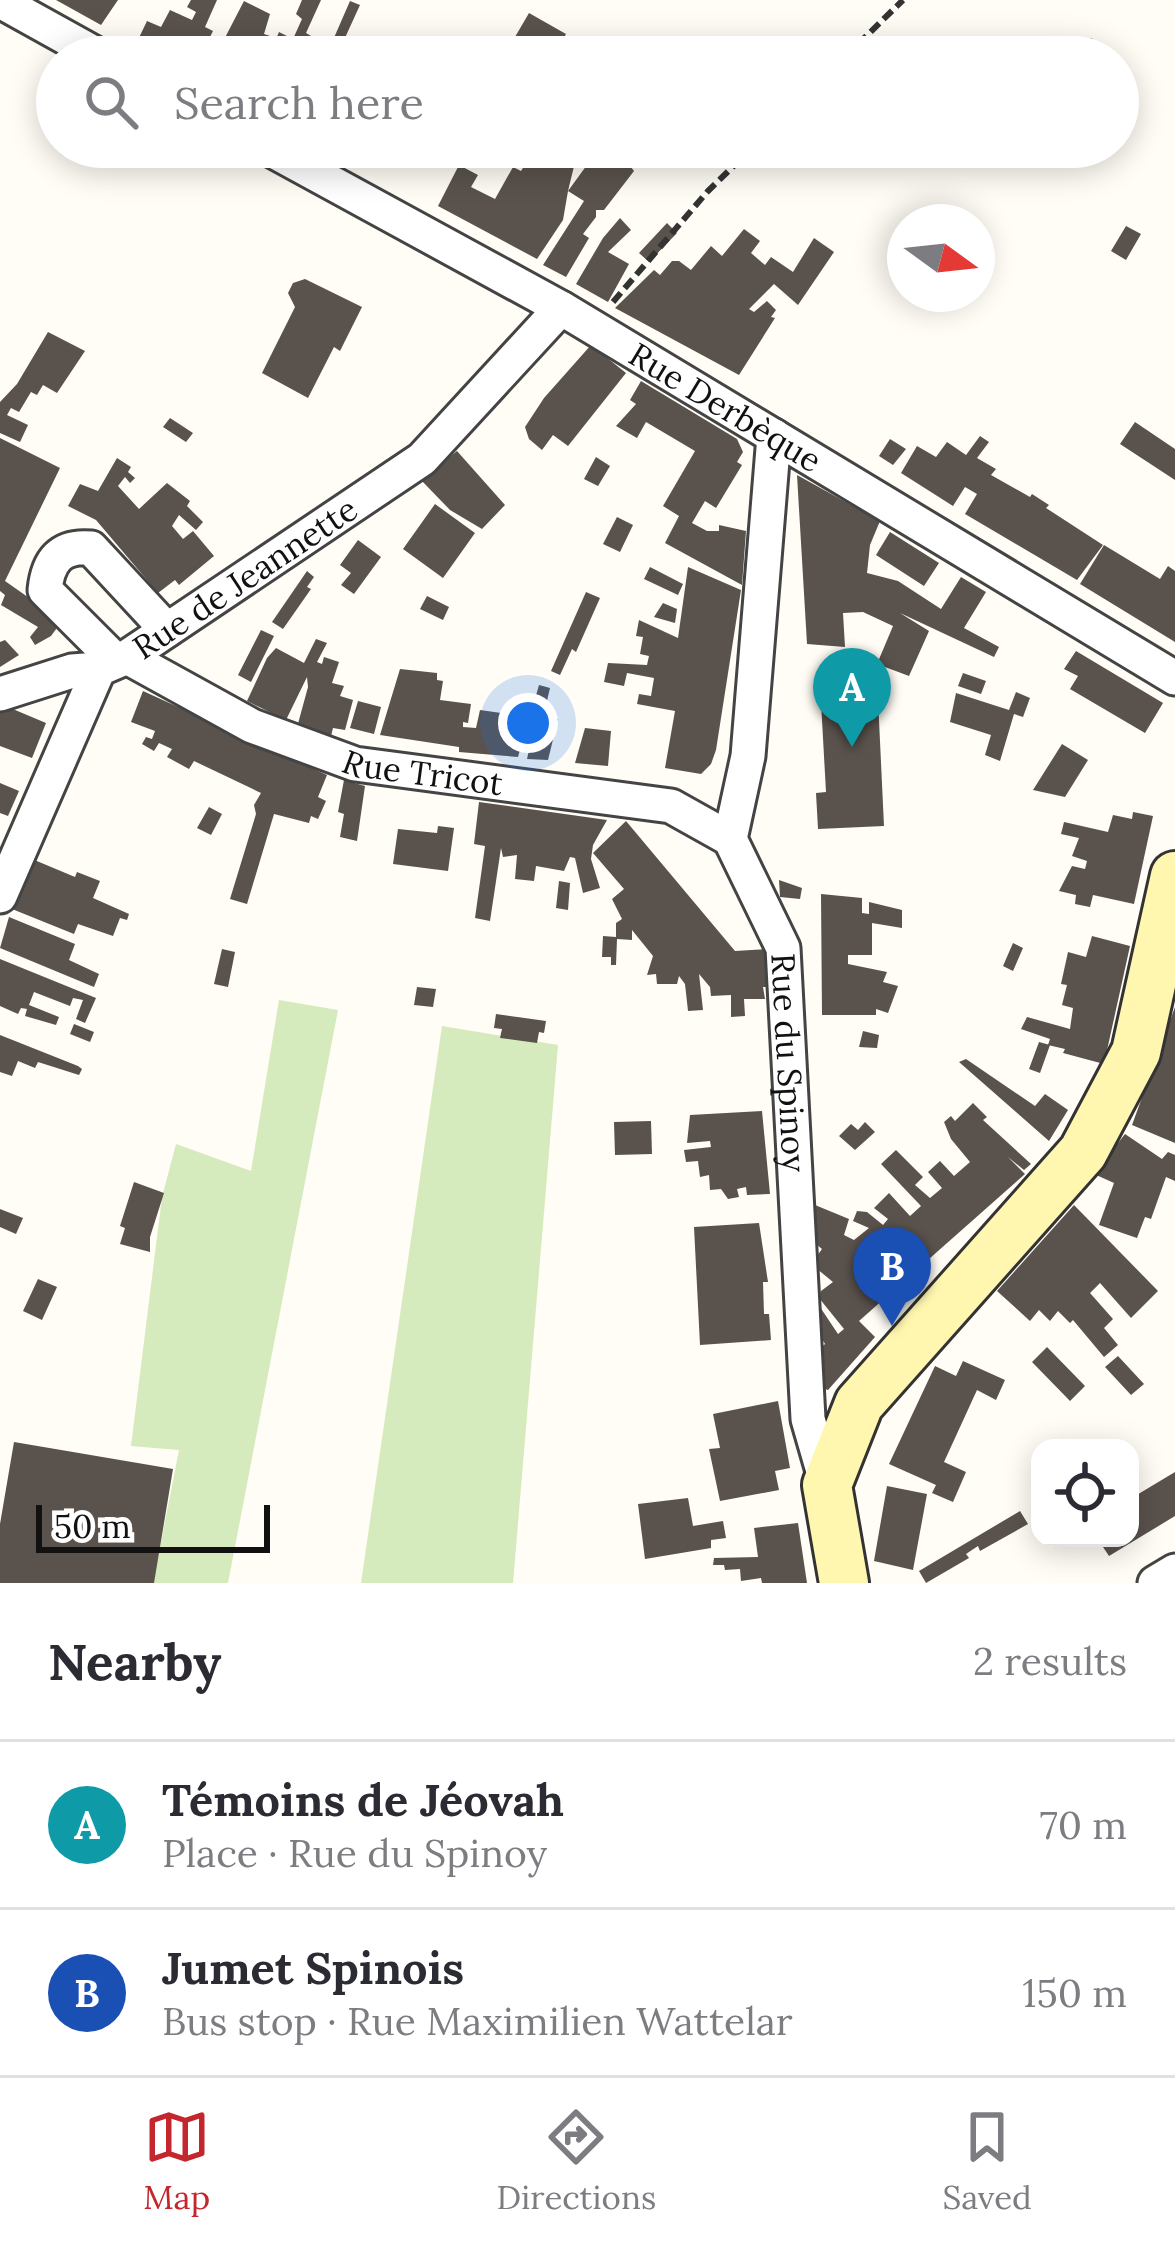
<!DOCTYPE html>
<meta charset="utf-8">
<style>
:root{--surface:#fff;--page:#f7f7f7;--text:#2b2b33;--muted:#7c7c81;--line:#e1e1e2;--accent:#c4262e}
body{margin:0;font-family:Lora,serif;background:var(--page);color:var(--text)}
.controls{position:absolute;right:36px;bottom:36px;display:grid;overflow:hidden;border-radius:24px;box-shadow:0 6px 30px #0003}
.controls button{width:108px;height:108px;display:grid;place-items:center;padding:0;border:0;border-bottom:3px solid var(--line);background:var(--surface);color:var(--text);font:60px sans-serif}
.compass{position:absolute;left:887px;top:204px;width:108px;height:108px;border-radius:50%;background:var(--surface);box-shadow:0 6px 30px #0003;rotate:105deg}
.scale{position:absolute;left:36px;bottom:30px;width:234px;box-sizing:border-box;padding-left:12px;border:6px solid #111;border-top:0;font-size:33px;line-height:42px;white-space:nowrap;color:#111;-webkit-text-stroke:9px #fff;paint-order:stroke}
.you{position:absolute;left:528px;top:723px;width:42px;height:42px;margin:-30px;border:9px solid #fff;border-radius:50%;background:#1a73e8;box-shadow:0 0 0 18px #1a73e833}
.badge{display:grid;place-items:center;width:78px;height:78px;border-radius:50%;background:var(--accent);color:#fff;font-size:39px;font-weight:700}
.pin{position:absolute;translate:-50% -99px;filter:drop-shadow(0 3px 6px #0008)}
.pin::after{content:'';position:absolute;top:63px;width:42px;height:36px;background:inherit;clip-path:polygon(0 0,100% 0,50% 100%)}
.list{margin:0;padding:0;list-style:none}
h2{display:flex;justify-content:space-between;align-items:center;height:156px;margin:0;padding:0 48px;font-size:51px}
h2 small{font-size:39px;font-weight:400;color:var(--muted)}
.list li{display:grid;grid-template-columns:78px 1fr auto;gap:36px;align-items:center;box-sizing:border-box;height:168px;padding:0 48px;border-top:3px solid var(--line)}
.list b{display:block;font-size:45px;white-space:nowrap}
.list p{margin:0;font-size:39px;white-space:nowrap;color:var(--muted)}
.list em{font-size:39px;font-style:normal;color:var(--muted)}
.icon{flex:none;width:66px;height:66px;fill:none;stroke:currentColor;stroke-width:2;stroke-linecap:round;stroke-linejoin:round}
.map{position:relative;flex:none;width:1175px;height:1583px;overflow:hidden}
.search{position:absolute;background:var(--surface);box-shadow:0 6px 30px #0003;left:36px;right:36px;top:36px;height:132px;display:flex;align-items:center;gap:30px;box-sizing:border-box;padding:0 42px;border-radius:66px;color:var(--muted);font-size:45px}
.sheet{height:492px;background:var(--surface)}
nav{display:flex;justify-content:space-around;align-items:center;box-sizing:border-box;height:168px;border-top:3px solid var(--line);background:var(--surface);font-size:33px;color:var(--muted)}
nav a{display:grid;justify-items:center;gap:6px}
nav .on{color:var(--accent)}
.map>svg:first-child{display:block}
.green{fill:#d5ebbd}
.building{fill:#5a524d}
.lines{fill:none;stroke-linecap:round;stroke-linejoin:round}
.street-casing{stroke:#444;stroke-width:39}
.secondary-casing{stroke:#333;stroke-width:54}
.path{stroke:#333;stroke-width:6;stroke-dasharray:12 6;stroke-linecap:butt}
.street{stroke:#fff;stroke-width:33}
.secondary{stroke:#fff6b0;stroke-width:48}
.labels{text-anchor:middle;stroke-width:12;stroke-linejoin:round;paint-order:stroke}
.street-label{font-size:33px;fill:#111;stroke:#fff}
</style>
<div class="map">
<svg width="1175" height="1583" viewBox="0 0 1175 1583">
<rect width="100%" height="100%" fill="#fffdf5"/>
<path class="green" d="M279,1000L338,1010L228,1583H153L179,1450L131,1446L162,1197L176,1144L251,1171Z
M442,1026L558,1045L513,1583H361Z"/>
<path class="building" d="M56,0H118L101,25Z
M191,0H217L205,27L213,31L200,57H162L136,44L147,21L161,27L170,10L192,20L196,12L187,7Z
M302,0H321L306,33L330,47L350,1L360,5L344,40L348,43L341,57H268L279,32L293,39L302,19L296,14Z
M244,1L270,14L264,34L273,37L264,57H215Z
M529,13L566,34L553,57L515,37Z
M1091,38L1106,48L1100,57H1078Z
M600,147H621L614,157L628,163L634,171L604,210H596V217L583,234L589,238L566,277L543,265L584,201L568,191L563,220L537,259L438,206L459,165L478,175L471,187L495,199L513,167L521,171L530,157L551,167L563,150L576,158L568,191Z
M620,218L631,230L608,252L629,264L608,302L576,284L603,238Z
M667,223L677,233L649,262L639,253Z
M1126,226L1141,234L1126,260L1111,251Z
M744,229L760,241L751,253L765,265L771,257L793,272L814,238L834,252L798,305L774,284L749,309L754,312L767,301L776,310L771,317L775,318L739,375L615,308L654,270L660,275L672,261H679L691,270L711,246L722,256Z
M305,279L362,307L340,351L334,347L308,398L262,373L295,307L288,293L293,283Z
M48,332L85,351L57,393L43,385L37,395L31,392L19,412L11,408L7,415L28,425L20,442L0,433V402L17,384Z
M591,345L626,373L568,446L553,435L542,450L529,439L525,427L544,398Z
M641,381L737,439L743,452L737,462L742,465L716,508L705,501L692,523L707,531H719V525L746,531L742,585L665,543L679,516L663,506L695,451L646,422L637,438L616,426L636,404L630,400Z
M170,418L193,433L186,442L163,427Z
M1135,422L1175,449V480L1120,444Z
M980,436L989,442L977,458L996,469L991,475L1030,497L1032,494L1049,505L1046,508L1103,545L1077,580L965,514L977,494L965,487L953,506L901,473L917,446L936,457L947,442L966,455Z
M0,438L60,468L5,581L62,621L51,636L35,645L30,637L38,627L1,605L5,595L0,591Z
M890,439L906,449L893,465L879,456Z
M457,451L505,505L482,529L450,510L421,480Z
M596,457L610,466L598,486L584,479Z
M117,458L131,467L128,472L135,478L130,483L125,477L118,486L139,509L167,483L190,501L187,506L203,522L196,530L179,515L172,526L183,539L193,531L214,556L179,585L175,580L158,593L96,520L68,506L80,484L98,491Z
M797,475L880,521L870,545L867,573L898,581L941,609L961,577L986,592L964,628L999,647L994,657L900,613L929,631L909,676L877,664L893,626L863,612L843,613L845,647L807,644Z
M435,504L475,533L443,578L403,549Z
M617,517L633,525L620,552L603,544Z
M890,532L939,563L924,586L876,555Z
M358,540L381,557L354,594L341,585L351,573L340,565Z
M1104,545L1160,579L1168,566L1175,571V642L1080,584Z
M650,567L683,584L678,595L644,579Z
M688,567L741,590L716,750L711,764L701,774L665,768L675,711L637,704L639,694L651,696L654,678L627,673L624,686L604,682L608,663L647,665L649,656L640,654L643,637L636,636L639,620L678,638Z
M307,571L314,577L307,587L311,589L283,629L272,622Z
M586,592L600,598L576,652L572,649L560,675L551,671Z
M427,596L449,607L443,620L420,609Z
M663,603L677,609L675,623L654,617Z
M261,630L274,636L251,682L238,675Z
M316,639L327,643L317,662L322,664L324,657L339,662L332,683L344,686L340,696L353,700L345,730L333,728L330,740L296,731L308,687L307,677L286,720L247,701L267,658L276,648L304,663Z
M5,640L19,655L0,667V642Z
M1076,651L1163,703L1145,733L1070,689L1078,676L1064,669Z
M400,669L437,673V680L443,681L440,700L471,704L468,723L463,722V727L476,728L480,710L529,717L518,757L459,752V747L380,735Z
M963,673L986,681L981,694L958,686Z
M539,685L550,688L545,709L533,706Z
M143,691L327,775L318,797L326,801L318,819L311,816L309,823L274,814L247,904L230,899L256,814L254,805L261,793L194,761L189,769L167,757L172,749L159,743L154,751L142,744L146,737L152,739L155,731L131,722Z
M1016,692L1030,698L1023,717L1014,714L1000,761L985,755L991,735L950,722L956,693L1009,710Z
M878,699L884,826L818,829L816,793L826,792L821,702Z
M358,701L381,707L374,734L350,728Z
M8,707L46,723L32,758L0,746V711Z
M537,714L558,719L548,760L527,759Z
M585,728L611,731L608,766L575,763Z
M1062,744L1088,760L1065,797L1033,790Z
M344,780L365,786L357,841L340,837L344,814L338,812Z
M0,783L19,791L8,816L0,813Z
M479,802L607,820L593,845L591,859L600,888L583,893L575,858L570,857L564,871L536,866L534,881L515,879L517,855L503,857L501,848L490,921L475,918L485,846L474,844Z
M209,807L222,814L211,835L197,828Z
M1133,812L1153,816L1134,904L1093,895L1090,907L1075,904L1076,895L1059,891L1072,866L1085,869L1087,861L1072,856L1079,838L1061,834L1064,822L1108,832L1113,815L1132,819Z
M626,821L735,951L766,949L769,987H763L765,999H744L745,1016L731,1017V995L711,996L710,987L699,974L703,1010L688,1011L685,984L679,976L677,984H657L656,974L647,975L653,956L632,930V940L617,939L616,965H611V957H602L603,936L616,937V923L622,919L612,899L624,889L593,853Z
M438,826L454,828L448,871L393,864L398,829L437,833Z
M32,859L75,877L77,872L100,881L93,898L129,914L127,920L120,918L113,936L78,924L74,934L12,909Z
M779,880L802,888L800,899L780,897Z
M559,881L570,883L568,910L556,908Z
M821,894L862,898V913L869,914V902L902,910V928L872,923V955H848V964L887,972L883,982L898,986L888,1013L876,1009V1015H822Z
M9,917L75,944L69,960L99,974L94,987L0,948Z
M1092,936L1130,946L1104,1064L1063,1053L1065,1049L1048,1045L1050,1039L1021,1029L1027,1017L1070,1029L1073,1008L1062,1005L1067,985L1061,984L1068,952L1086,957Z
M1013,943L1023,948L1013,971L1003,966Z
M222,949L235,952L228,987L214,984Z
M0,959L96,998L85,1023L76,1019L83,1000L73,998L70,1006L34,992L29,1005L59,1017L56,1025L25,1016L27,1009L21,1008L18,1014L0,1006Z
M417,987L436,989L433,1007L414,1005Z
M1175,1007V1143L1132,1125Z
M496,1014L546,1021L544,1033L539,1032L537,1043L500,1038L502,1029L494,1028Z
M74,1024L94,1032L90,1042L70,1034Z
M863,1031L879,1035L877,1048L859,1047Z
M0,1035L78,1066L82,1069L79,1075L38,1062L35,1068L18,1061L12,1076L0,1072Z
M1039,1042L1050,1045L1040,1073L1029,1069Z
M966,1059L1035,1106L1045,1094L1068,1110L1049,1141L959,1062Z
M973,1103L987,1117L983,1120L1031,1164L1024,1170L1008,1157L1025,1174L859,1321L875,1337L828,1390L821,1388L815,1353L825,1344L815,1327L812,1295L838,1334L844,1329L819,1298L821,1291L833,1282L811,1264L822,1249L816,1244L815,1205L849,1219L844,1235L854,1240L869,1228L853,1221L857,1211L867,1212L883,1225L888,1219L874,1208L889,1193L910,1216L921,1206L881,1164L896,1150L923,1177L915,1185L930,1198L942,1188L928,1172L940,1161L954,1176L970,1162L951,1139L944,1122L951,1116L955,1121Z
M762,1111L770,1194L747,1195L746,1187L737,1189L739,1197L728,1199L721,1189L710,1190L709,1175L700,1177L698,1161L686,1162L684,1150L711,1147L710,1141L687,1143L690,1115Z
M651,1121L652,1154L615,1155L614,1122Z
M865,1122L875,1132L855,1150L839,1136L851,1124L858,1130Z
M1125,1134L1162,1159L1168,1152L1175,1155V1181L1166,1177L1151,1219L1145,1217L1137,1238L1099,1225L1114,1183L1094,1174Z
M134,1182L164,1193L150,1237V1252L120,1244L125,1228L120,1226Z
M1074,1205L1158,1291L1131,1318L1100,1283L1090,1293L1113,1319L1104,1328L1118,1345L1104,1357L1073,1320L1070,1323L1058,1311L1050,1321L1039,1310L1030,1321L997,1291Z
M0,1209L23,1218L16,1234L0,1227Z
M759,1223L768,1282H763L764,1314H769L771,1340L700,1345L694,1227Z
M38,1279L57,1287L42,1320L23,1311Z
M1047,1347L1085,1386L1070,1401L1032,1362Z
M1118,1356L1144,1384L1131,1395L1105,1367Z
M963,1361L1005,1380L996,1400L977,1390L944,1462L966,1472L953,1502L932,1493L936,1485L889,1464L935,1366L956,1376Z
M778,1401L790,1468L775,1471L779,1490L720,1501L709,1449L720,1448L713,1414Z
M14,1442L173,1469L154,1583H0V1524Z
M1175,1472V1516L1109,1556L1097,1538H1130V1499Z
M887,1486L927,1494L913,1570L874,1561Z
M688,1498L693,1526L723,1521L726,1538L711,1540V1548L645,1559L638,1504Z
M1020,1511L1028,1524L980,1551L978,1546L966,1554L969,1558L926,1583L919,1571Z
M798,1523L807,1583H762L761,1578L741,1581L740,1569L725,1570L724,1565H713L714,1558L758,1557L754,1528Z"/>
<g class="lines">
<defs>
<g id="street">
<path d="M0,1L101,57"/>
<path id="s1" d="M266,147L561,308L1175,678"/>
<path id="s2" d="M774,436L748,756L730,839L783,948L808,1419L827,1485"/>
<path id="s3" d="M127,657L252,726L355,764L671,806L730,839"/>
<path d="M115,660L45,590C48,561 60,545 91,548L167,630"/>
<path d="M0,694L72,671L99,669"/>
<path id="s4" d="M0,896L99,669L127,657L422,459L561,308"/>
<path d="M1155,1583L1175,1571"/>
</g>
<path id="secondary" d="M844,1583L827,1485L859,1404L1083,1152L1136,1052L1175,876"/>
</defs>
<use href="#street" class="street-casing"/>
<use href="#secondary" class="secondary-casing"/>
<path class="path" d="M845,57L903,0
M613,302L708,191L753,147"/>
<use href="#street" class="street"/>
<use href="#secondary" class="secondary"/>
</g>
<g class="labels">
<g class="street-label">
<text dy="12" stroke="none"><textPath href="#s1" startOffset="528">Rue Derbèque</textPath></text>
<text dy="12" stroke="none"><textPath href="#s4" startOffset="420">Rue de Jeannette</textPath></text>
<text dy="12" stroke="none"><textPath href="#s3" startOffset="321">Rue Tricot</textPath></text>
<text dy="12" stroke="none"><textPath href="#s2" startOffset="642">Rue du Spinoy</textPath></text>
</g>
</g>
</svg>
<div class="controls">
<button><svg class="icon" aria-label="locate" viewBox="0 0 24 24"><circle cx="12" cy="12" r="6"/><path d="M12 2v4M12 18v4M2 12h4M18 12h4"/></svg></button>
</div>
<svg class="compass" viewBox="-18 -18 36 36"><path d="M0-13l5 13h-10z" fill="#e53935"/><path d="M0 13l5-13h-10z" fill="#7c7c81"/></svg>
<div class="scale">50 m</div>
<div class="you"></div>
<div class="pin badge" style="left:852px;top:747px;background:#0f9aa8">A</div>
<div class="pin badge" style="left:892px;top:1326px;background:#1a4fb4">B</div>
<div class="search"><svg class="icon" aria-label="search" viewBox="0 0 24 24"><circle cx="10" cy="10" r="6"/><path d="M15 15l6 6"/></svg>Search here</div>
</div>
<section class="sheet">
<h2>Nearby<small>2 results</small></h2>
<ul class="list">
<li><span class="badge" style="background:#0f9aa8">A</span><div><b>Témoins de Jéovah</b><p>Place · Rue du Spinoy</p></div><em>70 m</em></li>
<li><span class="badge" style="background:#1a4fb4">B</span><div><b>Jumet Spinois</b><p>Bus stop · Rue Maximilien Wattelar</p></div><em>150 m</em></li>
</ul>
</section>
<nav>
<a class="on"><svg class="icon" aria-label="map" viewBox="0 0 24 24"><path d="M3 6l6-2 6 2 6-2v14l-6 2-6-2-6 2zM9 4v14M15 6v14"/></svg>Map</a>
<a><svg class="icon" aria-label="directions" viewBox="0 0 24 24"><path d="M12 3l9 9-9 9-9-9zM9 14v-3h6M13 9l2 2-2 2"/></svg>Directions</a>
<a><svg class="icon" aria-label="saved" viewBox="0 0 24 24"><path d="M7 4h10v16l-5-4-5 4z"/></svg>Saved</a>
</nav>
